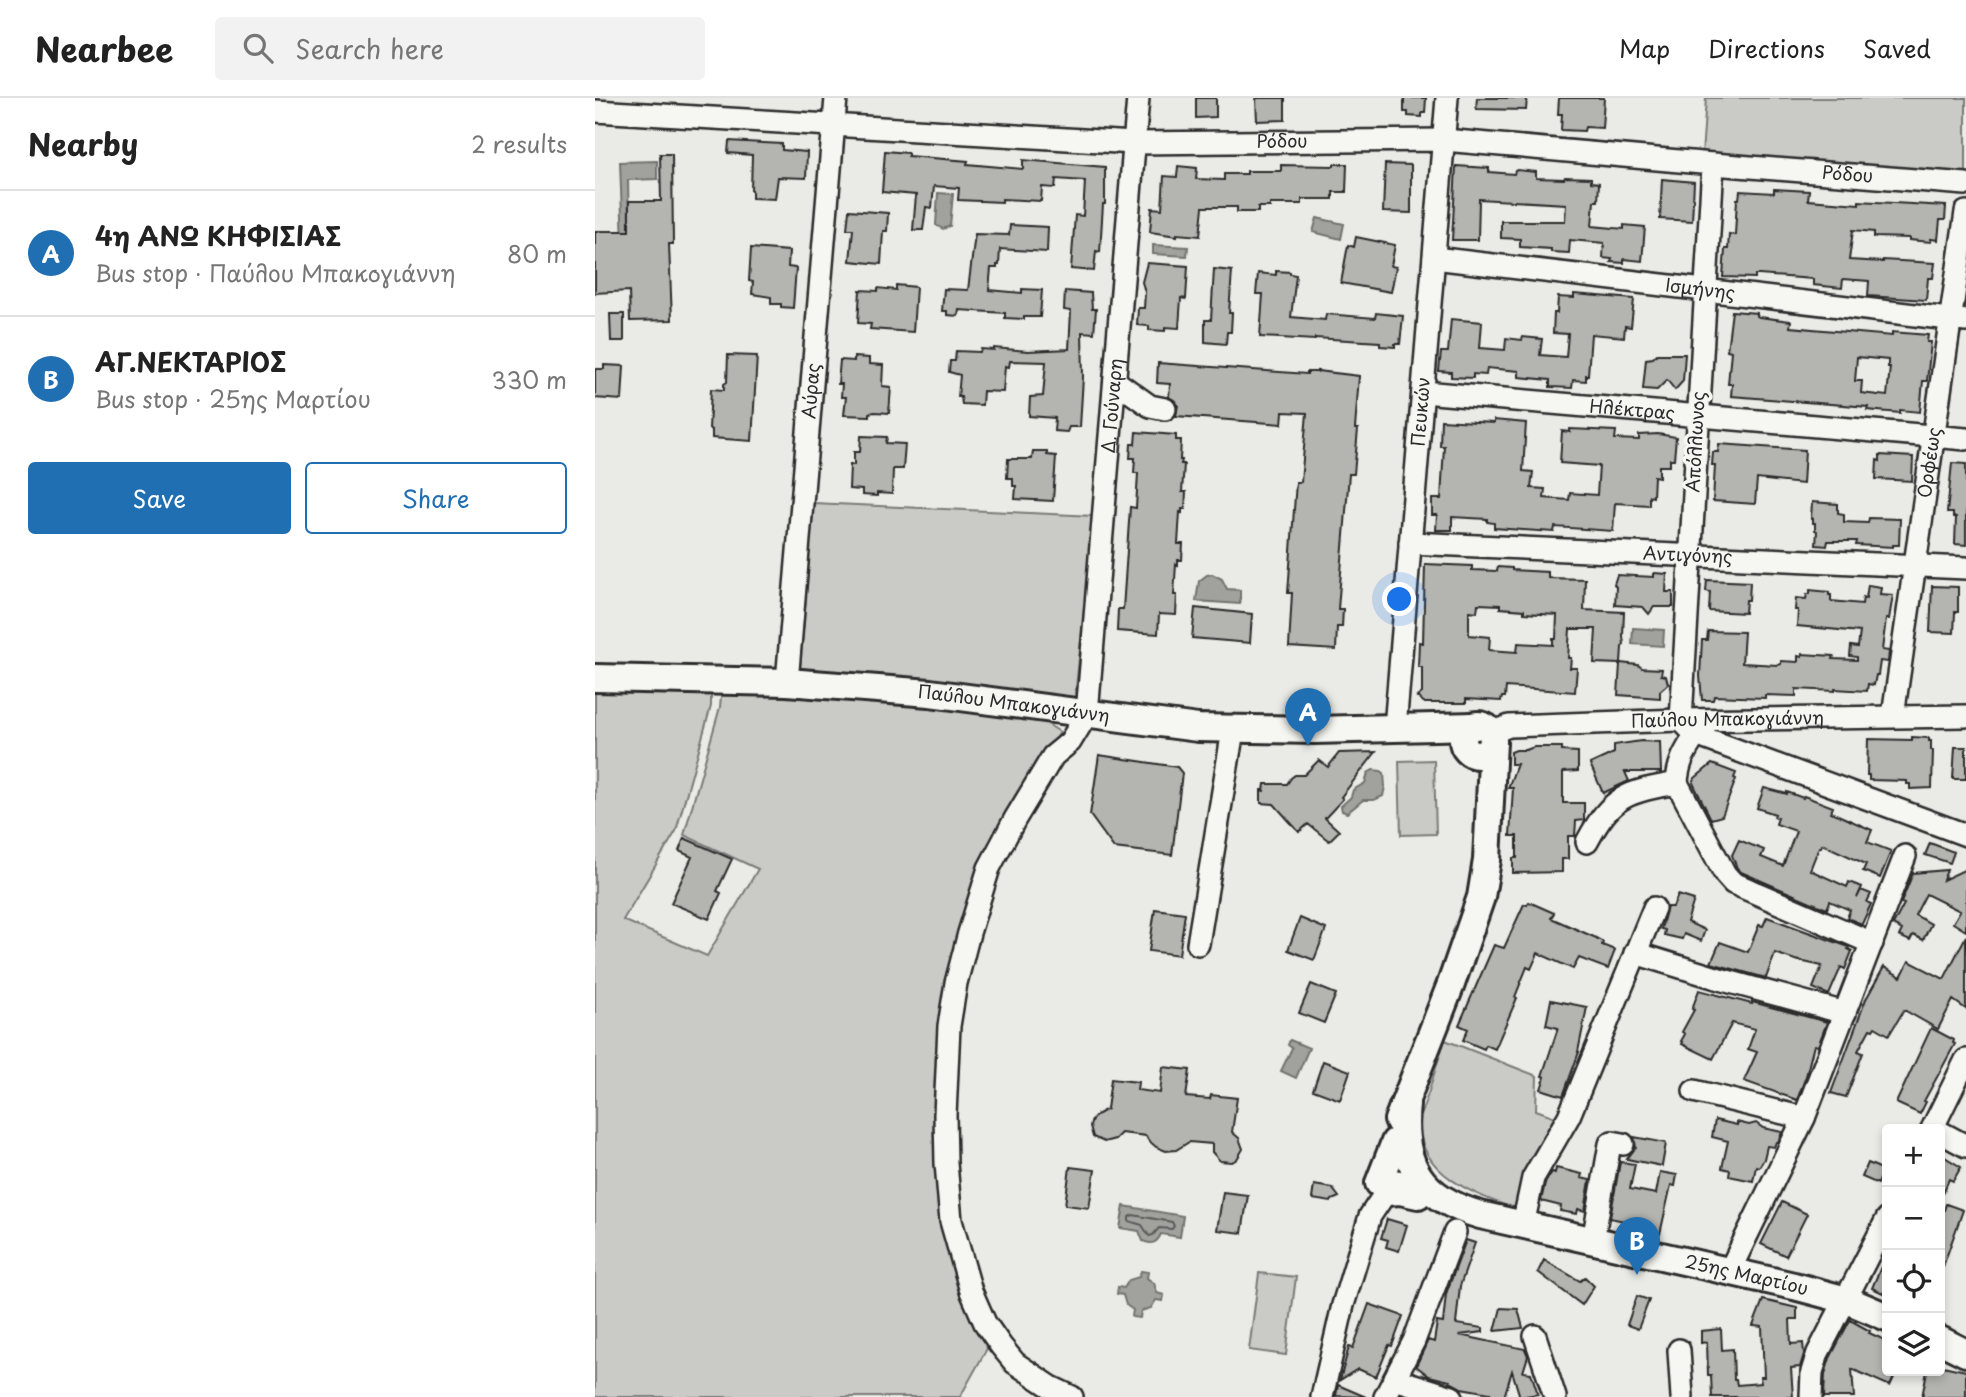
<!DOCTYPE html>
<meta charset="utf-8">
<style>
:root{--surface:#fff;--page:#f2f2f2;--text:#222;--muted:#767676;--line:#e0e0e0;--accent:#1f6fb2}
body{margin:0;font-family:"Playpen Sans",sans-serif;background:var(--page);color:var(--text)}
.controls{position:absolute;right:21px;bottom:21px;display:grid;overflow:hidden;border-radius:7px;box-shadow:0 4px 10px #0003}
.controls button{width:63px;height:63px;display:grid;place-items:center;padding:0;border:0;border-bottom:2px solid var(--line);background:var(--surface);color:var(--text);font:35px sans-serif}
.you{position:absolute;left:805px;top:502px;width:24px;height:24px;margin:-18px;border:5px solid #fff;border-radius:50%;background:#1a73e8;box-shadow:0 0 0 10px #1a73e833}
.badge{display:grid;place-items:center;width:46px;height:46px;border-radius:50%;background:var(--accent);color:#fff;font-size:23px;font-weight:700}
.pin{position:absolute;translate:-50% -58px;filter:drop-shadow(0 2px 4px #0008)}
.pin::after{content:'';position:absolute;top:37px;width:24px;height:21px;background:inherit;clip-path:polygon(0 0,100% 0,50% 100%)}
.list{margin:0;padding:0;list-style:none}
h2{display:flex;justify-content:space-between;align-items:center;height:91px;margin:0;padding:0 28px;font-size:30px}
h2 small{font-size:23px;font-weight:400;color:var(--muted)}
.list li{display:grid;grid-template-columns:46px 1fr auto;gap:21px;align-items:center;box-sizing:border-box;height:126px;padding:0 28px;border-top:2px solid var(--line)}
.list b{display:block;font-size:26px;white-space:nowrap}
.list p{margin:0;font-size:23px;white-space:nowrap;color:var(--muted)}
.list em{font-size:23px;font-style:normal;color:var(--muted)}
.actions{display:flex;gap:14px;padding:21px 28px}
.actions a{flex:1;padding:16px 0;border:2px solid var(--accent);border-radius:7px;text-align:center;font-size:24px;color:var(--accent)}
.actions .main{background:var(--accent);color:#fff}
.icon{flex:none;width:38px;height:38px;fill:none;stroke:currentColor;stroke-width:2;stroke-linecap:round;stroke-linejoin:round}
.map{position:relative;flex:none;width:1371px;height:1299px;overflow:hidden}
header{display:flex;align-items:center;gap:42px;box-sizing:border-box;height:98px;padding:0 35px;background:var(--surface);border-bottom:2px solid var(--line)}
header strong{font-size:33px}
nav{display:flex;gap:38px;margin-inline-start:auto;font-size:24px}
.search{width:490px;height:63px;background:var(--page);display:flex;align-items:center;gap:18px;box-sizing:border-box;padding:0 24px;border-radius:7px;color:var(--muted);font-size:26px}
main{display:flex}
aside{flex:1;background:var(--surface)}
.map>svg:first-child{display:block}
.green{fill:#cacac7;stroke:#7a7a79;stroke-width:2}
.water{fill:#a1a19e;stroke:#727270;stroke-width:2}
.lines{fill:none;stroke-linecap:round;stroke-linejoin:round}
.shore{stroke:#5a5a59;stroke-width:2}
.building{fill:#b4b4b1;stroke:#2b2b2b;stroke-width:2;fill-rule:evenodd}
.minor-casing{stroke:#2b2b2b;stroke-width:26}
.major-casing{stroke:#2b2b2b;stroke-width:32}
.minor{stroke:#f6f6f2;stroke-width:21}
.major{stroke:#f6f6f2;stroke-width:26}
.labels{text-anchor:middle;stroke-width:7;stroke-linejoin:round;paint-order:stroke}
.street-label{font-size:18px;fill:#2b2b2b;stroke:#f6f6f2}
</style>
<header>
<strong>Nearbee</strong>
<div class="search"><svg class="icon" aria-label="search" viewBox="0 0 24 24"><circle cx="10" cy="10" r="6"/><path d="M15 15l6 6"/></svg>Search here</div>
<nav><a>Map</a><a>Directions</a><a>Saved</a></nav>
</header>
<main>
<aside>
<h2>Nearby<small>2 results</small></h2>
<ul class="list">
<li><span class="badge">A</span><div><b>4η ΑΝΩ ΚΗΦΙΣΙΑΣ</b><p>Bus stop · Παύλου Μπακογιάννη</p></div><em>80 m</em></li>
<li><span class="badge">B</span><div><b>ΑΓ.ΝΕΚΤΑΡΙΟΣ</b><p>Bus stop · 25ης Μαρτίου</p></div><em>330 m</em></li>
</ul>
<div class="actions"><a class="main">Save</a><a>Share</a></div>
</aside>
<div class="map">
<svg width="1371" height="1299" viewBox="0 0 1371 1299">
<rect width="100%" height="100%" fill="#eaeae6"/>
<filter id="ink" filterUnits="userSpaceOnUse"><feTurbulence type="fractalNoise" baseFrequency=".0143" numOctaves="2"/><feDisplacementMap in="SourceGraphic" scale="14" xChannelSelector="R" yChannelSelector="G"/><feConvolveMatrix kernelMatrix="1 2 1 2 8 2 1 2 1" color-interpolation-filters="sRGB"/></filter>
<g filter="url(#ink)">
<path class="green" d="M1111,0H1371V79L1107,57Z
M218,405L499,418L480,599L205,570Z
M127,589L444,621L465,634L422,708L353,880L341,973L342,1073L394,1247L365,1299H0V591L116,594V608L81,733L28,822L112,858L163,771L89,737L125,609Z
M839,662L841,736L806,737L804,663Z
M850,942L942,978L941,1012L966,1021L927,1113C885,1099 817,1076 826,1019C827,1011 831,1002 834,993C839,976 844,959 850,942Z
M664,1175L701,1179L691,1257L654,1252Z"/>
<path class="water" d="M62,63V81L33,82L34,132L28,146L25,64Z
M343,95L358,96L355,128L348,131L341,127Z
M722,120L749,126L746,141L718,134Z
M558,147L593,149L592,158L558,156Z
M617,476L627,481L632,491L645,492V506L601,503L604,483L612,477Z
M1038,530L1069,532L1068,548L1037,546Z
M778,672L786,673L789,675L790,689L788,698L779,702H768L752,715L747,713L746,708L756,699L758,692L770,685L773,675Z
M695,942L714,950L701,980L686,973L697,950L693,947Z
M529,1108L588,1118L585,1139L566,1136C562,1145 557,1147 548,1143L544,1133L525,1130Z
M546,1173L553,1174L552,1180L559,1185L562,1195L569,1197L568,1203L561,1202L556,1210L546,1213L545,1220L537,1219L538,1212L531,1207L528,1197L522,1196L523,1189L529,1190L534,1182L544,1179Z"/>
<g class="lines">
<path class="shore" d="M538,1117L577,1124L579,1128L577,1131L564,1130L558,1137L554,1138L547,1127L534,1123V1119Z"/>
</g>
<path class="building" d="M601,0H621V19L601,20Z
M663,0H690V22L662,23L661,1Z
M809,0H831L830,15H827V19L813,18V14H809Z
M882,0H932L931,12L881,11Z
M964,0H1009L1007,30L990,29L989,33L966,32L967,16H963Z
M134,43L187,46V52L212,54L211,80L183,79L180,101L157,100V92H156L157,57L133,55Z
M290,53L313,55V58L373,63L372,66L428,71V62L510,69V106H508L505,154L501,153L499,173L476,171L480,117L488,118L490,83L461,81L460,90L447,89L446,103L407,101V104L363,102L364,90L339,88L337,110L331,109L328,132H318L321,97L287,94Z
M65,56H77L78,146H74L77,222L35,223L34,193L0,195V133H34V103H66Z
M739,66H752L751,94H738V101H707V106H675V109H663V114H642V109H608L605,138L582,136V138L555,134L557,110L567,111L569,78L582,79L583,68L602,70L601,81L629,82V76H652V73H686V67L739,68Z
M790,66L816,67V115L788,114Z
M861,68L894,70V74L919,76L920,73L922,72L941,74V80L969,81L970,79L996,80V84L1004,85L1003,103H999L997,128L1029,131V127L1050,129L1047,163L1029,161V165L1016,164L1017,161L1008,160L1009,145L975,142L974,155L956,154V151L925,149V141L906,140V123H970L971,106L884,101L883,142H857Z
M1067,81L1099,84L1097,123L1065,121Z
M1179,91L1214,93L1213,102L1264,106V103L1351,108L1350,122H1345L1343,142L1336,141V144L1314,142V140L1279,139V134L1258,132L1254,162L1288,164V162L1340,165L1338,180H1333L1331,202L1273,198L1274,183L1248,181L1247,190L1218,187V181L1164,177H1160V180L1128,179L1130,151H1133L1134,136L1140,137L1142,101H1144L1145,93L1179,95Z
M254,112L293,115L292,133H288L286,166L255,163L258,131H252Z
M415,127L453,129L452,154L405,151L404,167H402V170H396L394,192L427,195V191L447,192L445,219H429V221L410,220V215L364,212L363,218L352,217V213H347L349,191L373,192L380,136L414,137Z
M761,139L800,147L796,168L801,169L796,194L746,185L753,147L759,149Z
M156,150L194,153L193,169L201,170L198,210L186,209V206H176V199L157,196L158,184L154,183Z
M552,165L593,168L591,201L586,200L584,230L570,229V233L554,232V228L542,227L543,210H549L550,194L547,184Z
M619,171L637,173L634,215H637L636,234H632L631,246L610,244V222H616Z
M681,173L695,174V176L701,177L696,219L730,222L731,216L780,220L781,215L808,218L805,246H800V249L785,248V244L720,240V242L665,239L668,196H661L663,175L681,177Z
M301,187L321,189L318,234L275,231L276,226L263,225L265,192L283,193V190L301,192Z
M470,193L496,195L497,211H501L499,235L487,234L488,279L485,329H474L472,334L459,333L460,320L434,318L435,299L448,298L451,264L415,263L414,269L410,268L408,294L388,293L387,307L367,306L366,299H363L365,277L354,274L355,263H360L361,253L385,254L386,251L399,252V250L433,253L474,251L476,213L469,212Z
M979,196L1039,201L1036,229L1030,228L1029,239L996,236L993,277H991V283L978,282L977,290L955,289V282L924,279V273L892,270L891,277L878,276V280L856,279V274L844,273L846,254H853L856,221L887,224L885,250L910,252L911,240L927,242L928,239L947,241L945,257L971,259L973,236L958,235L959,215H962L963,199L979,200Z
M1137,213L1162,215V218L1164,219L1196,223L1195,229L1297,238V234L1333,237L1332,244H1336L1332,283H1328L1325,314L1305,312V315L1272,312L1273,309L1136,298L1137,286H1133L1136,253L1132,252ZM1262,259L1293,262V269H1295L1292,298L1266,295L1267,283H1260Z
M15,216H29V243H16Z
M1062,256H1090L1088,283L1080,292L1072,282L1062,292L1048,291L1051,261L1058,260Z
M133,257L162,258L157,343L117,340V332L114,331L116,291L129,292V286L132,284Z
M259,259L274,260V266L288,267L287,288L296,289L294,315L280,314L274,315V318L249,317L251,299H246L247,286H243L245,262L259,263Z
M563,265L712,276V274H722V273L764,278L760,331H763L759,376H754L743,511H748L747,529H742L741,552L694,549L697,495H693L697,439L701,384H706L712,315L688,314L687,326L581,318L583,307L579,302L574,299L575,286L562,285Z
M9,267L29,268L27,302L0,300V271H9Z
M846,322L899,325V322L931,325L928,373L938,374L936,390L950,391L949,400L974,402L975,395L1002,397L1004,368L965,365L967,333L975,334V331L1021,333L1020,341L1044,342V337L1063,336L1081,339L1079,361H1075V368H1064V379L1059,378L1058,399L1054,398V407L1020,405L1018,433L960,429L959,434L899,430V425L892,424V421L857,419V432H841L842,417H837V401H846L849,348H845Z
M541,334L581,337V342H586L585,362H587L586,366H589L587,394H591L590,411H587V415L585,414L583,446H588L587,462H583V467L581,466L579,497H582L581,517L564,516L563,536L522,533L523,511H528L535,409L541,410L543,375H539L540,360H535L536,346H540Z
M266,338L292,339L291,345L310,346L308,371H298L297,396L282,395V398L267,397V392L254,391L255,367H259V354H265Z
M1124,346L1210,352L1208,386L1162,381L1160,406L1118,403L1120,367H1117L1118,354H1123Z
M438,353H452V357L461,358L458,403L420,401L421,388H418V380H412L413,361H437Z
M1285,357L1318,359L1317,383L1281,381L1282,362L1285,363Z
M1357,365L1371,366V447L1360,446L1361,419H1358V415H1352Z
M1217,404L1243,406V415L1249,416V424L1273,425L1274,420L1305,421L1304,447H1298V449L1261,447L1262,443H1233L1232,448L1221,447L1222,433L1220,432V425H1218V421H1216Z
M830,466L877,468V472L902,473L903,469L917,470V472L953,474V480L990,481L989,512L1029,514L1028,538L1029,546L1027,549L1026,565L1043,567L1047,570L1067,571L1066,577L1071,578L1073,586L1065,593V600L1023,597L1025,566L999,565L1001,531H975L973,560H976L975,570H982L980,594L911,589L910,599H907L906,603L871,601V605H830L822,599L827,595V569H823L824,544L828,545ZM883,506L905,507V510L929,512V515L962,517L961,541H958V547L923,545L922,554L894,552L895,539L874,537V513L882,514Z
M1059,475L1072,476L1071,494H1078V509H1059L1054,516L1048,509L1020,507L1021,489L1019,486L1022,477L1059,479Z
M1112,482L1155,484L1154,502H1151L1150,515L1114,513L1115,494L1111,493Z
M1273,487L1286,489L1285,496L1298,497L1294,521H1291L1287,552L1294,553L1293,564L1285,563L1283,577H1281L1279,587L1273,586L1272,593L1240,591V593L1201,591V598L1170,597V600L1119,598L1118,602H1107L1105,578L1107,542H1112L1113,533L1149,534L1147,565L1183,567L1186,566V563L1203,564V558L1207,559V556L1239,558L1238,561L1262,562V559L1255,558L1256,548L1263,549L1265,534L1202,528L1203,512H1200L1201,500L1211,501L1212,496H1215V492L1234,494V497H1236V503L1267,506L1268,499L1271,500Z
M1337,488L1363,489V514H1360L1359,535L1335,534Z
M600,510L657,516L655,545L597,540Z
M1317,639L1334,640V643H1336V652H1338L1337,690L1315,691V686H1312V683L1274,682V677H1272L1273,641L1317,642Z
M1046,643L1065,644L1066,674H1030L1034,683L1008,695L995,666L1019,655V647Z
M939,649H967V653L983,654V673L968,674V705H989V722L981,723L980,738H973V761H967V774L918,775V760H922V738H915L918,690H913L922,666H916V654L921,652H931Z
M1360,649H1371V681H1358Z
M781,654L746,699L748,701L730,720L744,733L734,743L713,726L704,734L679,706L666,705V692L669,693L670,686H692L696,680L700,677H709L724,662L733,669L744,655Z
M504,657L582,669L587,675L577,757L519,750L495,717Z
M1117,666L1141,675L1139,680L1141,681L1127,718L1116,721L1098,685L1100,680Z
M1169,690L1192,696V694L1208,700L1209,698L1238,709L1236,714L1277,732L1272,744L1296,753L1285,780L1268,773L1271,766L1227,746L1226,749H1224L1215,772L1252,789L1254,784L1267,789L1262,800L1266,792L1276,796L1272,804L1276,806L1267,826L1252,820L1255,812L1235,803L1232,811L1146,774L1142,770L1137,757L1144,742L1169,752L1166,759L1188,768L1201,733L1181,726L1183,720L1179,719L1180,716L1162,710Z
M89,740L137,761L122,793L126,795L114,821L76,805L97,759L84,753Z
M1335,745L1359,754L1355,765L1330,757Z
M1371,771V833L1358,825L1365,813L1331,796L1320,817L1336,826L1328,842L1318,837L1315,843L1304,838L1307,832L1298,827L1309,806L1306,805L1318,775L1352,772L1348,782Z
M1083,797L1099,802L1092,824L1110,832L1106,843L1089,836L1087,841L1069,837L1070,832L1066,831L1072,809H1078Z
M934,804L959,815L956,820L999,839L1008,844L1007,847L1020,852L1013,871L984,860L978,871L943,855L936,871L932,869L920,899L922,900L900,951L891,947L889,951L868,942L873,931L864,927L899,847L909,850L929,806L932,807Z
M560,811L590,815L584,857L554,853Z
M1172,819L1243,845L1254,849L1253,851L1257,853L1250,871L1246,869L1234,897L1218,890L1227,868L1200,862L1180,855L1171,880L1116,865L1125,844L1153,854L1164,827L1168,828Z
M705,820L731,831L719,862L693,852Z
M1371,838V911L1358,902L1343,931L1309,912L1294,937L1280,929L1278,932L1275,931L1263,953L1268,955L1251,999L1236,995L1271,901L1289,869L1306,879L1314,863L1349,881Z
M716,886L741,896L729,925L704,915Z
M1104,892L1157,906V904L1232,924L1223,948L1219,947L1211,978L1202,1002L1149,983L1162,954L1153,951L1160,931L1137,925L1118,961L1087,946L1088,944L1086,943L1090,936L1087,934L1099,912L1097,911Z
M956,902L992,909L983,954H984L968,998L946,991L950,979L947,978L963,930L951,927Z
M1336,930L1359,942L1358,945L1360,946L1329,1003L1331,1004L1325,1016L1301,1005Z
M728,963L755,973L745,1002L718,992Z
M568,969L595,972L591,999L615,1001L616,997L642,1000L637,1034L644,1040L648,1051L642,1061L637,1064L625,1063L617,1054V1046L594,1044L581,1052L571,1053L561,1049L553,1042L551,1038L526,1035L520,1041L509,1044L498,1039L495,1028L497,1022L501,1017L512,1011L516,981L543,984L542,992L565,995Z
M1120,1022L1142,1027V1024L1154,1027L1161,1025L1168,1030L1187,1034L1183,1044H1181L1179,1049L1172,1048L1169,1061L1164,1069L1161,1068L1158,1083L1134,1078L1135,1072L1127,1070L1133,1043L1117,1039Z
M1039,1039L1071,1045L1067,1068L1032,1061L1041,1049Z
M1345,1056L1366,1069L1358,1083L1354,1081L1345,1102Z
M1025,1064L1040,1066L1035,1091L1061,1096L1065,1074L1082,1077L1080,1088L1076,1087L1065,1136L1033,1129L1034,1124L1015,1120Z
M1273,1065L1289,1072L1283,1086L1267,1079Z
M475,1069L500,1072L494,1110L470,1107Z
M961,1070L987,1076L986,1080L995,1082L990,1113L983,1111L982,1116L965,1113L966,1108L946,1103L950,1085L957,1074L960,1075Z
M719,1087L737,1090L744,1099L737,1102L736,1104L717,1101Z
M628,1094L653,1097L647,1135L622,1132Z
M1187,1104L1212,1116L1191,1158L1166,1146Z
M1351,1106L1368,1112L1346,1174H1345V1125Z
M792,1121L812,1127L804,1153L791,1149L793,1142L786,1140Z
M871,1142L880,1145L865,1188L861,1226L888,1230V1234L864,1237L930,1251L933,1258L928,1274L936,1275L943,1296L925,1299L917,1273L909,1299H893L895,1295L866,1290L855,1284V1283L834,1278L821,1268L833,1242L839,1244L842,1224L848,1225L851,1196Z
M1292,1155V1197L1277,1190Z
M949,1162L985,1183L990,1179L999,1188L987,1207L943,1174Z
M1042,1198L1054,1202L1043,1231L1032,1227Z
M1168,1202L1202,1210V1221H1195L1196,1246L1208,1245L1209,1256L1205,1269L1196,1270L1198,1299H1117L1116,1277H1113L1112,1244L1106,1245V1233L1126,1231L1127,1252L1138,1251L1139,1282H1141L1142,1287L1166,1285L1165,1279H1169L1167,1229L1158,1228Z
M774,1206L808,1218L797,1248L794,1247L781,1279L763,1271L745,1282L754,1249L758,1250Z
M906,1210L923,1211L928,1230L900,1233Z
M1255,1222L1275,1233L1274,1235L1292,1243V1273H1302L1295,1288L1257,1271L1259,1299H1229L1230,1276L1235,1260Z
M1348,1268L1371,1273V1299H1327L1332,1273H1345Z
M743,1287L771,1299L741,1298Z"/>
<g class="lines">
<defs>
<g id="minor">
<path id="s1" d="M0,13L539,45L849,42L1118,66L1371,86"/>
<path d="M1118,66L1086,622L1101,637L1371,737"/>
<path id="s2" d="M839,160L1371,223"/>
<path d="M520,283L555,308L570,311"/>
<path id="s3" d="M828,294L1371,341"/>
<path id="s4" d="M815,445L1371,470"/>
<path id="s5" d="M192,584L241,0"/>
<path id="s6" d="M1298,618L1371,114"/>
<path id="s7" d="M800,630L852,0"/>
<path id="s8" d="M896,635L914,628L1086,622L1371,618"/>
<path d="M1101,637C1090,653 1083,665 1082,685L1130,776L1138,785L1277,845"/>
<path d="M992,744C1017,697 1032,694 1082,685"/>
<path d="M603,846L638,632"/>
<path d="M1040,855L1128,882L1250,915"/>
<path d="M1099,993L1209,1020"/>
<path d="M1337,1031L1371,962"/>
<path d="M1345,1034L1371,1048"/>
<path d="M928,1127L938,1080L974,1018L1059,810"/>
<path d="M998,1143L1015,1046L1017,1044L1028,1046"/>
<path d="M1134,1174L1209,1020L1310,758"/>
<path d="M940,1238L960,1299"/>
<path d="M1084,1252L1087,1299"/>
<path d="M800,1281L857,1299"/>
<path id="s9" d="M477,1299L456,1289L420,1265L406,1248L390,1225L376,1193L356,1123L351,1065L350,1017L354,928L361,885L374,835L394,770L420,721L458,658L475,644L492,616L543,0"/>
<path d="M727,1299L748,1207L775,1118L791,1094L803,1083"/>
<path d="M790,1299L819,1243L860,1134"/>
<path d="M1216,1299L1217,1274L1223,1255L1292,1121"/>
</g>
<g id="major">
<path id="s10" d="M0,580L192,584L335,595L603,630L719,632L880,628"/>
<circle cx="883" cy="642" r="15"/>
<path id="s11" d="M811,1006C805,1067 826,1100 885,1117L1199,1188L1252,1202L1292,1219"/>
<path d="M803,1022L856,886L886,799L892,762L898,644"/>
<path d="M784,1085L800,1044"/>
<path d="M791,1094L805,1093L823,1097"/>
<path d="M1345,1242L1371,1255"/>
</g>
</defs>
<use href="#minor" class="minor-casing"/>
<use href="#major" class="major-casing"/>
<use href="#minor" class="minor"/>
<use href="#major" class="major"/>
</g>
</g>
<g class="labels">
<g class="street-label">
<text dy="6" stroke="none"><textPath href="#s1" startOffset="688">Ρόδου</textPath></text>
<text dy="6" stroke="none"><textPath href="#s1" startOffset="1255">Ρόδου</textPath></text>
<text dy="6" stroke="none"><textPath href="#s2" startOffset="268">Ισμήνης</textPath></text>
<text dy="6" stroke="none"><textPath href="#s5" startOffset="292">Αύρας</textPath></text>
<text dy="6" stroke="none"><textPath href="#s9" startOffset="1076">Δ. Γούναρη</textPath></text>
<text dy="6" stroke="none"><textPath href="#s3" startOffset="210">Ηλέκτρας</textPath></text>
<text dy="6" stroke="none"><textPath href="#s7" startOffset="317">Πευκών</textPath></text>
<text transform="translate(1101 344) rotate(-87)" y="6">Απόλλωνος</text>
<text dy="6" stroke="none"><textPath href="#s6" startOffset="256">Ορφέως</textPath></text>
<text dy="6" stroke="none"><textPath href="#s4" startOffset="278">Αντιγόνης</textPath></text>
<text dy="6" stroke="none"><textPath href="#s10" startOffset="420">Παύλου Μπακογιάννη</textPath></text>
<text dy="6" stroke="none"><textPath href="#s8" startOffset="238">Παύλου Μπακογιάννη</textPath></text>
<text dy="6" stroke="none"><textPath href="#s11" startOffset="422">25ης Μαρτίου</textPath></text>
</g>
</g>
</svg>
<div class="controls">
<button>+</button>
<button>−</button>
<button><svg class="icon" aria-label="locate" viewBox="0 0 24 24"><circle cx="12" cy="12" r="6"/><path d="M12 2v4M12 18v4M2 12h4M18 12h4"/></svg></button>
<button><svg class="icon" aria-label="layers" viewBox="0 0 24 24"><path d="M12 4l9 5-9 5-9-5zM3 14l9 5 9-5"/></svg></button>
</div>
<div class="you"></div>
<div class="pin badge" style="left:713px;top:648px">A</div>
<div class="pin badge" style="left:1042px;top:1177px">B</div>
</div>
</main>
